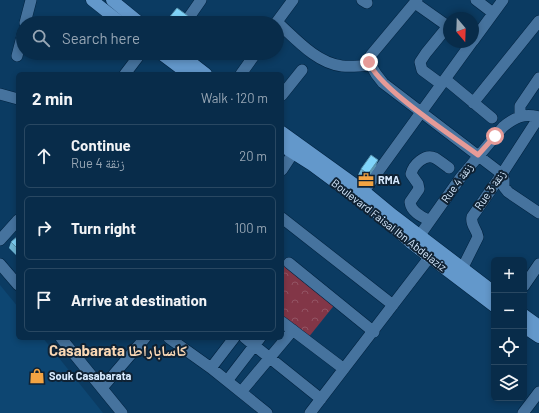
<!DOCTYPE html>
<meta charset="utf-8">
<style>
:root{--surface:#082c4a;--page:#163854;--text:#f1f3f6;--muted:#98a7b5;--line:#294862}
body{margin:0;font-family:Barlow,"Noto Naskh Arabic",sans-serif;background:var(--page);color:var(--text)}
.controls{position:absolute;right:12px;bottom:12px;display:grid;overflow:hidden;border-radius:6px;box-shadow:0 2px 6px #0003}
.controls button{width:36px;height:36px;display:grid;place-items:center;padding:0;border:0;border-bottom:1px solid var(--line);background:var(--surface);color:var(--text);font:20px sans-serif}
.compass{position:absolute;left:443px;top:12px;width:36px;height:36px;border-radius:50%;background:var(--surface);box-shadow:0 2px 6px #0003;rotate:161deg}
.stop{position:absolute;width:12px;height:12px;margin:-9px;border:3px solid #e69b98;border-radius:50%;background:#fff}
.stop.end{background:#e69b98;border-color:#fff;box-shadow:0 1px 4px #0008}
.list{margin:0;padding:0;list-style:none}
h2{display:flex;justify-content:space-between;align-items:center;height:52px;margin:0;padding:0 16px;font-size:17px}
h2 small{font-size:13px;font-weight:400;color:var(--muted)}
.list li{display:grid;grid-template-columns:26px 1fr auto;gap:12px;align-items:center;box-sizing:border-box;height:64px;margin:0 8px 8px;padding:0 8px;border:1px solid var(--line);border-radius:6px}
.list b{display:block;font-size:15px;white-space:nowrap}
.list p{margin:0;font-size:13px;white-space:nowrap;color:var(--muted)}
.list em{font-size:13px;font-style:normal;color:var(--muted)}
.icon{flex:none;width:22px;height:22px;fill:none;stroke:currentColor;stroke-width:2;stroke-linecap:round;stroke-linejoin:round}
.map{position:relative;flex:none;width:539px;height:413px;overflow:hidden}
.search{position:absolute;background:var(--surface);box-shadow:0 2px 6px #0003;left:16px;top:16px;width:268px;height:44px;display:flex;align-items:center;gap:10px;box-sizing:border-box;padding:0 14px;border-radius:22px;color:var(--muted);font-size:15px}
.panel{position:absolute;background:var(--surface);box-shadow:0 2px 6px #0003;left:16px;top:72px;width:268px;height:268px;border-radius:6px}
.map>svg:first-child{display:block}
.built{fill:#0d4672}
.park{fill:url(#park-crowns)}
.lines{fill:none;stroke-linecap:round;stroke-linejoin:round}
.minor-casing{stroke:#00223f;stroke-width:12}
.major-casing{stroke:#00223f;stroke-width:13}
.minor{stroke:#46739e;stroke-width:11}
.major{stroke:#6398cb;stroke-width:12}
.wall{fill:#6eb6d6}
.shaded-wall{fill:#5a94ae}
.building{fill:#80d4f9;stroke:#5a94ae}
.route{stroke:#e69b98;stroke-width:5}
.labels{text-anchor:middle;stroke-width:4;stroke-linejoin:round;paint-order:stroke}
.poi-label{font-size:11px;font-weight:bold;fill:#d8ebff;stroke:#0f2234;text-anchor:start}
.street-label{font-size:11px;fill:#d8ebff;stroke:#0f2234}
.district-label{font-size:15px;font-weight:bold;fill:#fad8b5;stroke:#0f2234}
</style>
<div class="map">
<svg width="539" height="413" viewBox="0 0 539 413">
<defs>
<pattern id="park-crowns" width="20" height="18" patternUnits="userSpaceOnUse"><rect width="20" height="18" fill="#823647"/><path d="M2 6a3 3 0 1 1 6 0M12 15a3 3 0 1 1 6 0" fill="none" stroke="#935363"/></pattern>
</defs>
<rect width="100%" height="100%" fill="#0b3b62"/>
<path class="built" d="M0,285L18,307V338H43L103,413H0Z"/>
<path class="park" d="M282,262L336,303L308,338L282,318Z"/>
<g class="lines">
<defs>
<path id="minor" d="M362,0L367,3
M417,0L371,55L369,62L376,74L383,83L502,174L504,179V187L508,192L539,213
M476,0L493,13
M415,3L449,27
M277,22C295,38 316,63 342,66C351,67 361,66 370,65
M25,23L31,0
M185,23L201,0
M276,23L293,0
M473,41L503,0
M17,56L23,33
M125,74L141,53
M241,74L256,53
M445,79L492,118
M441,84L422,70L420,62L426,53L448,26
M0,94L18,99
M282,95L302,70
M473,103L539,21
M520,115V106L539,78
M282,170L297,147
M364,191L472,42
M282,218L393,305
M430,221C422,217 411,212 410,202L419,189L418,184L411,174C413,165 425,153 435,158C440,161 445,165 449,168
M420,235L461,177L503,127C515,117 524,113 539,117
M0,240L18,220
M289,263L374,332
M0,264L18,285
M463,267L478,237C477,229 470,225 472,217L502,174L539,117
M524,286L539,264
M282,322L344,369
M61,338L122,413
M169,338L211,368L267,413
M245,338L321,399
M211,368L234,338
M227,381L260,338
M102,388L145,338
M241,392L293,330
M310,413L435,250
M523,413L539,392"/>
<path id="major" d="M92,0L121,23
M112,0L140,23
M160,53L188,74
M179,53L206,74
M282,132L364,191L393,215L494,292
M282,146L312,165L385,219L411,243L494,306
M524,315L539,326
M524,327L539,337"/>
</defs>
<use href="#minor" class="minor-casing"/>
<use href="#major" class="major-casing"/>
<use href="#minor" class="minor"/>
<use href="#major" class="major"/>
</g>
<path class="wall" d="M188,16L184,23H167L168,19Z
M376,166L366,180L358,175L361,169Z
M18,236V257L9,248L11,242Z"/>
<path class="shaded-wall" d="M188,16L186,22L184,23H182Z
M378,160L376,166L366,180L368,174Z"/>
<path class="building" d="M177,8L188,16L182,23H173L168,19Z
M371,155L378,160L368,174L361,169Z
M18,236V249L11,242Z"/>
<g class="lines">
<path class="route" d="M369,62C377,87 454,137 478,155L495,136"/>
</g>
<defs>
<symbol id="office-bare" viewBox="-9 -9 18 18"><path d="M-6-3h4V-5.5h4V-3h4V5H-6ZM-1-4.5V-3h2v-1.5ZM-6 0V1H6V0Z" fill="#f3a443" stroke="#0f2234" stroke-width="2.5" paint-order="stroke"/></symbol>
<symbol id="shop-bare" viewBox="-9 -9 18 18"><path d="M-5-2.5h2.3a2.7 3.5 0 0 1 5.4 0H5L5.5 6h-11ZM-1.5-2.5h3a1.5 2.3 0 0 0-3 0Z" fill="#f3a443" stroke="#0f2234" stroke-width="2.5" paint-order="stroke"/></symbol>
</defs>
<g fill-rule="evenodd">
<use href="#office-bare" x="355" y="169" width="22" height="22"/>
<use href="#shop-bare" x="26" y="365" width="22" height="22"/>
</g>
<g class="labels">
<g class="poi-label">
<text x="378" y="184">RMA</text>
<text x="49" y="380">Souk Casabarata</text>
</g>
<g class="street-label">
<text transform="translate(457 183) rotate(-54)" y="4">Rue 4 زنقة</text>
<text transform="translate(490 190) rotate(-55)" y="4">Rue 3 زنقة</text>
<text transform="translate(389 225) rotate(38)" y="4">Boulevard Faisal Ibn Abdelaziz</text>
</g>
<g class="district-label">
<text x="118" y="356">Casabarata كاساباراطا</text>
</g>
</g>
</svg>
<div class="controls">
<button>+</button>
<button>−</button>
<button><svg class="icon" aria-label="locate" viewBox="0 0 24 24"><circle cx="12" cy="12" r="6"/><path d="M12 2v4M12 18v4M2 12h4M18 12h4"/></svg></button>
<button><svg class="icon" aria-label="layers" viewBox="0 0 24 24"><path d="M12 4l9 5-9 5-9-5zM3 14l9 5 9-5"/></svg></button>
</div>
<svg class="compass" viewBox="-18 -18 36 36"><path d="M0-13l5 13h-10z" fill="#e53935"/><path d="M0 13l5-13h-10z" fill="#98a7b5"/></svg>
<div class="stop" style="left:495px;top:136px"></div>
<div class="stop end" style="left:369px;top:62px"></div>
<div class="search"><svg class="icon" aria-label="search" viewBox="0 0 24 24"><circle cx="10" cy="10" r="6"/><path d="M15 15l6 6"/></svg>Search here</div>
<section class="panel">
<h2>2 min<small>Walk · 120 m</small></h2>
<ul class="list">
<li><svg class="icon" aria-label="ahead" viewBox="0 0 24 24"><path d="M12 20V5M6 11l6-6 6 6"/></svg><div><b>Continue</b><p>Rue 4 زنقة</p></div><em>20 m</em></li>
<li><svg class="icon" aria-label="right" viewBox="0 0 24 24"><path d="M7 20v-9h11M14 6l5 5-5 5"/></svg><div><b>Turn right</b></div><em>100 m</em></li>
<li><svg class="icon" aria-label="arrive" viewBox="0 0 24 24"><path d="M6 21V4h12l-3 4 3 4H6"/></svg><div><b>Arrive at destination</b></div></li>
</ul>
</section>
</div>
